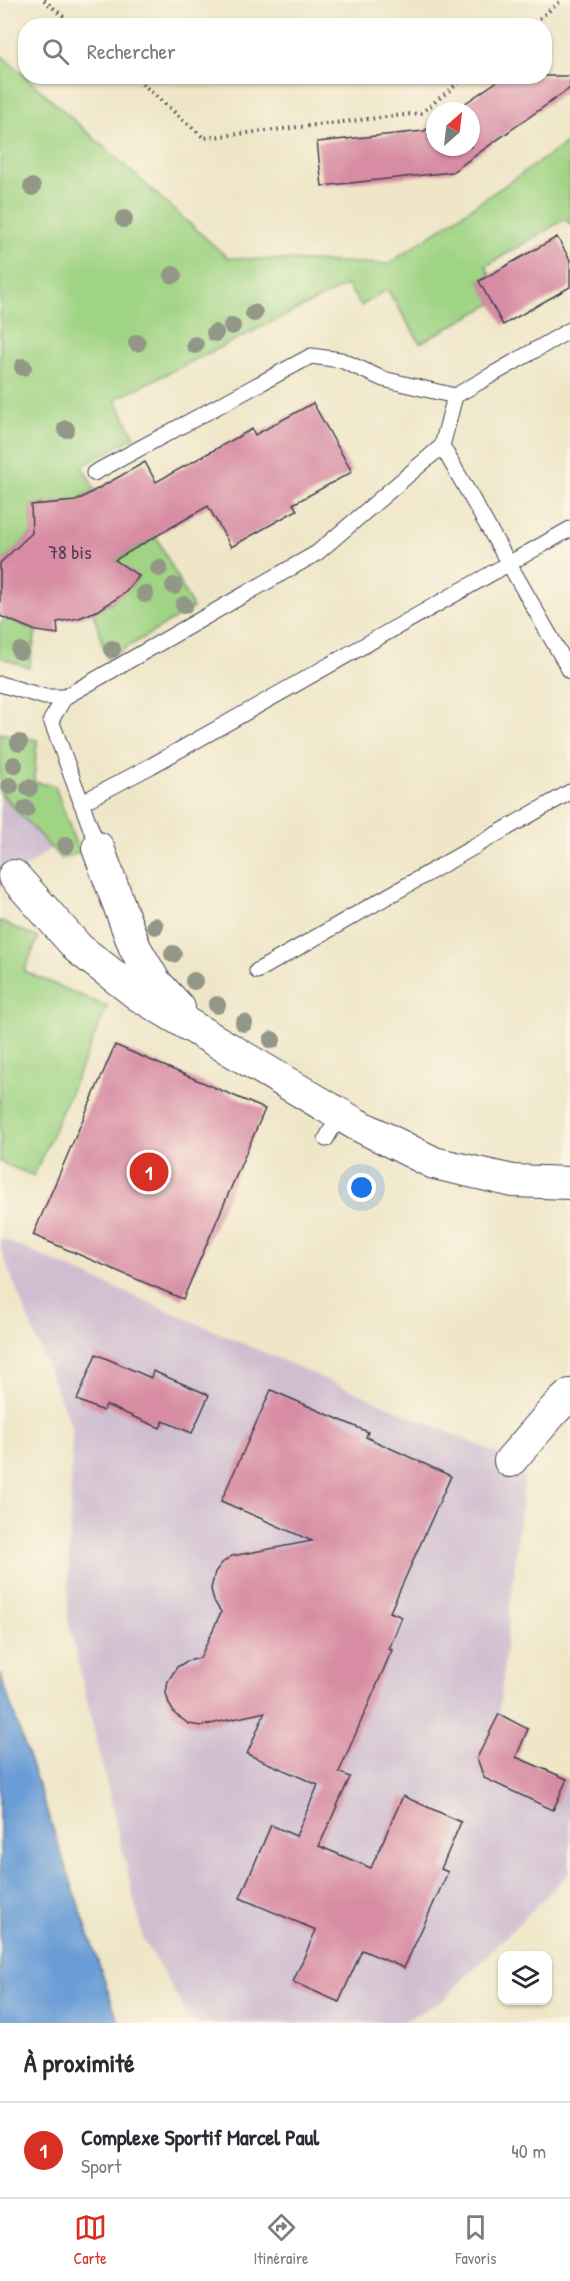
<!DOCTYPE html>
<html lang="fr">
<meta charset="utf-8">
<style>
:root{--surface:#fff;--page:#f2f2f3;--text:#2b2b33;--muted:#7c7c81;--line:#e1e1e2;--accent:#d93025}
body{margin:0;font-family:"Patrick Hand",sans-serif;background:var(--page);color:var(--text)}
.controls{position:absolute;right:18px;bottom:18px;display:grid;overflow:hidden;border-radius:12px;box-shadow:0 2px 4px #0004}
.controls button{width:54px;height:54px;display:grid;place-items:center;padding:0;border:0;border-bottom:2px solid var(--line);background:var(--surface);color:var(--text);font:30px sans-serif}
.compass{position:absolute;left:426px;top:102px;width:54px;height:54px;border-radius:50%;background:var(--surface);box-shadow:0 2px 4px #0004;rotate:28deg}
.you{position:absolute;left:362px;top:1188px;width:21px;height:21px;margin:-15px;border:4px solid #fff;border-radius:50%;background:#1a73e8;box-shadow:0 0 0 9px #1a73e833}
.badge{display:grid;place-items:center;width:39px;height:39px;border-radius:50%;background:var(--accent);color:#fff;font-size:20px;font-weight:700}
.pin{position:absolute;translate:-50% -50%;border:3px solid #fff;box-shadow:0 2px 6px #0006}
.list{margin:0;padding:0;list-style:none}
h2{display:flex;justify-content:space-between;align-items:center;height:78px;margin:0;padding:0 24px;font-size:26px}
h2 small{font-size:20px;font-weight:400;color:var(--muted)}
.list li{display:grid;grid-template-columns:39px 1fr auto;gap:18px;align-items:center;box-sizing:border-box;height:96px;padding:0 24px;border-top:2px solid var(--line)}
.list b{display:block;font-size:22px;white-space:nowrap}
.list p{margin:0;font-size:20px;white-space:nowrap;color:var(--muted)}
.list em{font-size:20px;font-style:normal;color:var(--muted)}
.icon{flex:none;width:33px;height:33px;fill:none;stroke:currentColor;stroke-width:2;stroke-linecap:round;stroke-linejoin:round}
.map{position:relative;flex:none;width:570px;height:2023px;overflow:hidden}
.search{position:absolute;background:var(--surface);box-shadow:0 2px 4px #0004;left:18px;right:18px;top:18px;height:66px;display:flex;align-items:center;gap:15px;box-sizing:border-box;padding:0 21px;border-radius:24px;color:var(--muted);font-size:22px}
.sheet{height:174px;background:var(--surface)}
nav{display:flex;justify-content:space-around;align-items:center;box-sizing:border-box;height:84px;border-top:2px solid var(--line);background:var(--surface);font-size:16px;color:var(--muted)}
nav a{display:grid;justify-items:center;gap:3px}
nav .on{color:var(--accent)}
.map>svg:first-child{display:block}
.industrial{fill:#cfbed0}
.green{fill:#a0d485;stroke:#617b60;stroke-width:1.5}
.water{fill:#6a9dd6;stroke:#466088;stroke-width:1.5}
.building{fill:#d78ca3}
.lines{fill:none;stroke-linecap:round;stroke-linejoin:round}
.lane-casing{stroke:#413f50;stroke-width:17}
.street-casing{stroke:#413f50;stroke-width:34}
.path{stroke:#413f50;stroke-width:4;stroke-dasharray:1.5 4.5;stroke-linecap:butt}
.lane{stroke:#fff;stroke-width:15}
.street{stroke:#fff;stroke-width:32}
.tree{fill:#939787}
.labels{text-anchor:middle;stroke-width:4.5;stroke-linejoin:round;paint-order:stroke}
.number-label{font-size:20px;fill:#4f3c55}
</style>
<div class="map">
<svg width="570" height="2023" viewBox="0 0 570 2023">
<rect width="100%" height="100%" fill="#fcf5e5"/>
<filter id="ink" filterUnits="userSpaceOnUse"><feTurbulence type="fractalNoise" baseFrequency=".0167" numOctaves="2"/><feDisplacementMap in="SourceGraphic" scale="12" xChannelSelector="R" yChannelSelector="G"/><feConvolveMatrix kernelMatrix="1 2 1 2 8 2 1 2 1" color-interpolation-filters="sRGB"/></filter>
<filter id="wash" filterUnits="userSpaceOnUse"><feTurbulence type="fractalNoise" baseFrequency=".008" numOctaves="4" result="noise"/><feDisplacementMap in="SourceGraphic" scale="24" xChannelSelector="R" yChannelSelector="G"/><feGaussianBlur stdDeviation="1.35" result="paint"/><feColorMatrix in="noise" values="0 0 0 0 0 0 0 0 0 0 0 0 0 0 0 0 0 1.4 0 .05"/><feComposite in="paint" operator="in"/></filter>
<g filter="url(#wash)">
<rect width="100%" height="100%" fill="#efe6c8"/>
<path class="industrial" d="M0,792L51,848L0,887Z
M0,1238L496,1453L525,1468L499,1713L528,1729L516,1757L570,1780V1872L442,2001L401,2023H192L143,1938L68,1620L72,1429L0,1248Z"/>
<path class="green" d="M0,54L228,258L388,264L570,141V225L565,219L486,266L490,275L479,281L492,304L420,343L387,289L361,306L347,285L115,399L135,437L82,466L95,490L83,496L85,503L67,502L31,505L32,533L0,564Z
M156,536L193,608L107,659L93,612C112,605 126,592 139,577L115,560Z
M7,619L36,631L29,668L0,657V623Z
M0,733L37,740L34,782L55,786L79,853L61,859L0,792Z
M0,921L38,938L24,971L107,1007L34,1176L0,1162Z"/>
<path class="water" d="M0,1673L119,2023H0Z"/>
<g id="blocks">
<path class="building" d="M505,76H570V88L452,172L322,186L317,142L424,131L435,124V147H471V111H454Z
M557,237L570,260V287L503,325L479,281Z
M313,403L352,472L293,504L297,510L231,547L208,506L115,560L139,576L125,593L99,610L79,618L57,622L58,634L36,631L0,616V563L32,533L31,505L76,501L145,462L156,482L252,429L255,435Z
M115,1045L265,1109L183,1299L33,1235Z
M96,1354L151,1378L153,1371L209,1395L192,1433L163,1421L160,1428L106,1405L103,1411L77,1400Z
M271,1390L368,1432L366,1437L451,1476L390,1612L402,1617L389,1649L392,1650L339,1772L350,1777L319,1846L371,1868L403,1796L461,1822L441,1869L448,1872L404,1968L362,1950L339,2002L293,1982L316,1930L240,1898L271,1825L296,1836L318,1785L247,1754L265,1712L201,1726L189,1724L175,1714L169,1704L166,1693L168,1681L177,1667L187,1661L200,1658L221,1612L214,1601L211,1589L215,1572L222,1563L232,1556L312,1541L221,1501Z
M499,1714L528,1729L516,1757L567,1779L553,1810L484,1778L477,1758Z"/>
</g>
</g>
<g filter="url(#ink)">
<use href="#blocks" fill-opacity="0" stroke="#413f50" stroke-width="1.5"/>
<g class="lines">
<defs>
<path id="lane" d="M442,446L570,671
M94,473L311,356L341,360L383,379L455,396
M0,684L45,697H65
M81,803L151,766L570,529
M98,848L51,720L65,697L317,553L442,446L455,396L570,330
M257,971L570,792
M326,1139L340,1114"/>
<path id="street" d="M98,848L135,948L155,982L179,1008
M14,876L79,949L140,996L356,1124L434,1163L513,1181L570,1183
M510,1461L555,1409L570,1395"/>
</defs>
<use href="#lane" class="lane-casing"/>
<use href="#street" class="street-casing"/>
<path class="path" d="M44,0L74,26
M530,26L562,0
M133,76L204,138L421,113L467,76"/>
<use href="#lane" class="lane"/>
<use href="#street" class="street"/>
</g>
<g class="tree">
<circle cx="32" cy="187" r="9"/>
<circle cx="124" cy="219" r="9"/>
<circle cx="173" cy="275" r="9"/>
<circle cx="254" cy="313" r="9"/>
<circle cx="232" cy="326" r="9"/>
<circle cx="215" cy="333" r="9"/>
<circle cx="137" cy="343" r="9"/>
<circle cx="195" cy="345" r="9"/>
<circle cx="23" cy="367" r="9"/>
<circle cx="66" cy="429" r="9"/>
<circle cx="159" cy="568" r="9"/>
<circle cx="174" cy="586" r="9"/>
<circle cx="145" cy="594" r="9"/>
<circle cx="184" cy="605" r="9"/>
<circle cx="112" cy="649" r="9"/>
<circle cx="20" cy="651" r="9"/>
<circle cx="19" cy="743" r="9"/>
<circle cx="14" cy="765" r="9"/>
<circle cx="10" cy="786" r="9"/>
<circle cx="29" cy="788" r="9"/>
<circle cx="26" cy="809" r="9"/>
<circle cx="66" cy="845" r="9"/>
<circle cx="155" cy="926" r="9"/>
<circle cx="173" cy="954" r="9"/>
<circle cx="194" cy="981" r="9"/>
<circle cx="217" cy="1005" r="9"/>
<circle cx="244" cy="1023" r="9"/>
<circle cx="272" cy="1040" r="9"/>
</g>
</g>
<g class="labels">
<g class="number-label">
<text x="70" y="559">78 bis</text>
</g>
</g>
</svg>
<div class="controls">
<button><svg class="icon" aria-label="layers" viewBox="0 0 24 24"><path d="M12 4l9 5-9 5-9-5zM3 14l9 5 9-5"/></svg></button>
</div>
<svg class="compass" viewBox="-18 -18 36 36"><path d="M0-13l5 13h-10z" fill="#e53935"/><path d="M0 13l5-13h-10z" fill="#7c7c81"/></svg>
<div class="you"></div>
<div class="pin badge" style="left:149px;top:1172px">1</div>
<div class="search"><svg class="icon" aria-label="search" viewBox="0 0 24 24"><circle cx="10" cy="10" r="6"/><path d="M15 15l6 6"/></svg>Rechercher</div>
</div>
<section class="sheet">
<h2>À proximité<small></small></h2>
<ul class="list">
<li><span class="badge">1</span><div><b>Complexe Sportif Marcel Paul</b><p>Sport</p></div><em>40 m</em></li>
</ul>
</section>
<nav>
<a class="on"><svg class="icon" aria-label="map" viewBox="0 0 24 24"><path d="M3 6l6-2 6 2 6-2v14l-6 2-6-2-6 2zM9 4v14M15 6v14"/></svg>Carte</a>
<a><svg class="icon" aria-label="directions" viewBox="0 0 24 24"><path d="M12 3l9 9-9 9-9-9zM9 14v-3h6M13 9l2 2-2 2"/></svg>Itinéraire</a>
<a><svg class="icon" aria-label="saved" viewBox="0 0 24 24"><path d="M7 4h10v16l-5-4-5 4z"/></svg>Favoris</a>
</nav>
